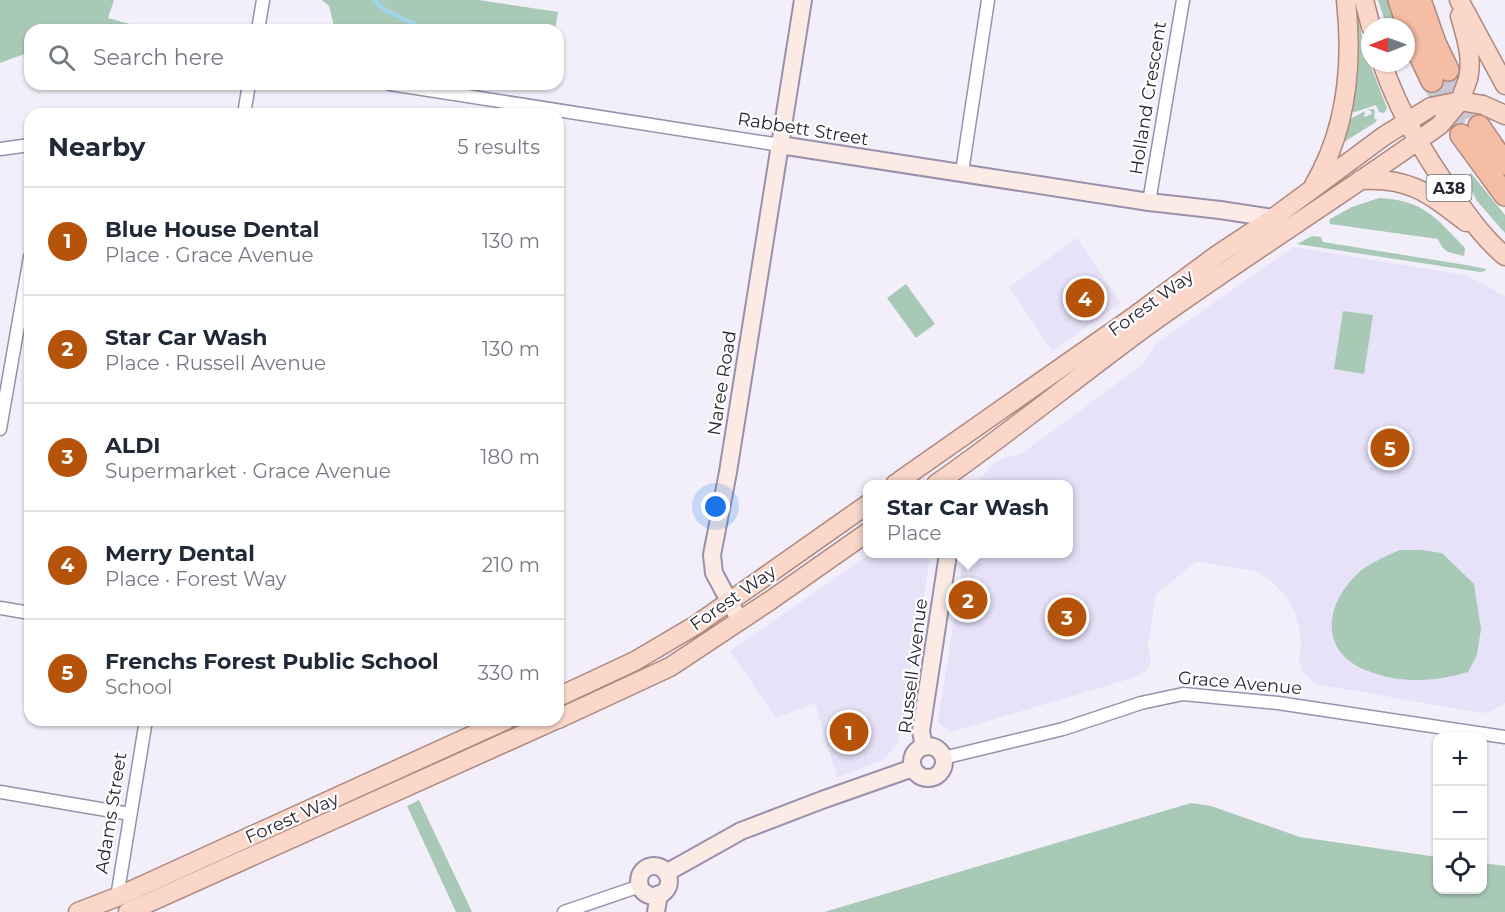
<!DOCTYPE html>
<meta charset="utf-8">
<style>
:root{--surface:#fff;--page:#f6f6f7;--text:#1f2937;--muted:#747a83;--line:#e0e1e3;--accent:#b45309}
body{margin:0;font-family:Montserrat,sans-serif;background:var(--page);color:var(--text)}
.controls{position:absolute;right:18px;bottom:18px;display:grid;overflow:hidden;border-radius:12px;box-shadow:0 2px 4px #0004}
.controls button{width:54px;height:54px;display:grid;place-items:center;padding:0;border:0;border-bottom:2px solid var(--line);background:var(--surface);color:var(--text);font:30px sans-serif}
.compass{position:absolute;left:1361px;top:18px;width:54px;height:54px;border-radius:50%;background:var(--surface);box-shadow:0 2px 4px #0004;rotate:269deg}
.you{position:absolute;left:716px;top:507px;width:21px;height:21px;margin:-15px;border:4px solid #fff;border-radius:50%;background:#1a73e8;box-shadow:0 0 0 9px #1a73e833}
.badge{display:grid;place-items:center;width:39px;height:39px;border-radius:50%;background:var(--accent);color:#fff;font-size:20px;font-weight:700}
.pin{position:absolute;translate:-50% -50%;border:3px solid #fff;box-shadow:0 2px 6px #0006}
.popup{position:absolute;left:863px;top:480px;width:210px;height:78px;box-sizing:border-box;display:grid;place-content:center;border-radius:12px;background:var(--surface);filter:drop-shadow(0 2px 4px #0005);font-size:20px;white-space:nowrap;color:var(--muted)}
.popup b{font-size:22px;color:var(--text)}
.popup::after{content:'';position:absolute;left:50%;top:100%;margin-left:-12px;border:12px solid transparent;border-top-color:var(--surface)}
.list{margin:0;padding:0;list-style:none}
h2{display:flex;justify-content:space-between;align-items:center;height:78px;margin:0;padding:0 24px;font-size:26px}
h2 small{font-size:20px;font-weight:400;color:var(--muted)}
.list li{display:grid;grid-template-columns:39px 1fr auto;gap:18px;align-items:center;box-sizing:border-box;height:108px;padding:0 24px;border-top:2px solid var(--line)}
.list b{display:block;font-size:22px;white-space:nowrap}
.list p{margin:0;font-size:20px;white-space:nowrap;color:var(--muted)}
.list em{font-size:20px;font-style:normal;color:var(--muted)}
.icon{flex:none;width:33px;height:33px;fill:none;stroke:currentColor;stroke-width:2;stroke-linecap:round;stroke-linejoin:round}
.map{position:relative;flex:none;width:1505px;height:912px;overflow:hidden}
.search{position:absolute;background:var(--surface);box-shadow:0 2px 4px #0004;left:24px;top:24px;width:540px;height:66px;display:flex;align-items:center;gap:15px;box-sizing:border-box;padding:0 21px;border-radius:18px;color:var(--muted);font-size:22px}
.panel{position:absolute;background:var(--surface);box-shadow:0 2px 4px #0004;left:24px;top:108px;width:540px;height:618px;border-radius:18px}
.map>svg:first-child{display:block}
.built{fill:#e8e2f9}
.green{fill:#a9c9b7}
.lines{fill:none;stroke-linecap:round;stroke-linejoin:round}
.stream{stroke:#9dd5ef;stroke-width:4}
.highway-tunnel{stroke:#cac7d3;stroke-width:21;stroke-dasharray:21 10;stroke-linecap:butt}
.street-casing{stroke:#9990ae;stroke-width:15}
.secondary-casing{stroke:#9990ae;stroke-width:20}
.primary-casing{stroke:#ae887d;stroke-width:21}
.highway-casing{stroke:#ae887d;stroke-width:24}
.street{stroke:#fff;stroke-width:12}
.secondary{stroke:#fcebe4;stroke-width:16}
.primary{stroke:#fad7c9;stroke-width:18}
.highway{stroke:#f6bda5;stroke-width:21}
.primary-bridge-casing{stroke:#ae887d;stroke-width:21;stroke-linecap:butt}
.primary-bridge{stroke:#fad7c9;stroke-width:18}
.labels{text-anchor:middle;stroke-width:4.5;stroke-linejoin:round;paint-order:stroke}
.shield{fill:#fff;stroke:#696770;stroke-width:1.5}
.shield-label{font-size:16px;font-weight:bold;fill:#292632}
.street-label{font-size:18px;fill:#292632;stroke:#fff}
</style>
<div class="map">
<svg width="1505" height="912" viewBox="0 0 1505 912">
<rect width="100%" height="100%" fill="#f2effb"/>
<path class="built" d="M1077,238L1121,303L1052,351L1009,287Z
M1293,247L1466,275L1505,296V703L1492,711L1482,713L1315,684L1302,671L1299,660L1301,642L1299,627L1294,610L1285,595L1271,581L1256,571L1196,562L1156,594L1148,646L1151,663L1146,671L1136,677L951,732L938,722L964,554H1068V484H977L980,478L994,464L1006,457L1021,454L1142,365L1156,344Z
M870,554H931L898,744L883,760L837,777L815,703L776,718L730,651Z"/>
<path class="green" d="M0,0H114L108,18L151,30H30V52L0,63Z
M322,0H479L558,12L555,30H335L329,6Z
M1354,0L1366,54L1387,108L1384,113L1379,112L1376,105L1355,112L1348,111Z
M1378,0H1391L1399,27H1387Z
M1373,109L1375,110L1374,119H1377L1376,122L1344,142L1346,121L1365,111L1364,117L1372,114L1371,111L1367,110Z
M1471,173L1505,215V233L1477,201L1465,178Z
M1379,198C1424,200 1436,218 1465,248L1464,256C1450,252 1444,254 1438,239L1330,224L1329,222L1330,219L1352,207Z
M1312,236L1321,237L1323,242L1466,265L1486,269L1485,271L1480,272L1297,244Z
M906,284L935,324L916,338L887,298Z
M1343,311L1373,315L1364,374L1334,369Z
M1400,550H1421L1442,553L1474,584L1481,629L1477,655L1468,672C1434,682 1401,684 1368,671C1315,651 1326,599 1363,569C1375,561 1387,555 1400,550Z
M419,800L472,912H456L407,806Z
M1191,803L1211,806L1300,837L1437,857L1438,890H1482L1483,863L1505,866V912H824Z"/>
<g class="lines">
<path class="stream" d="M374,0L385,10L427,30"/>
<path class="highway-tunnel" d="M1448,70L1479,126
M1432,81L1461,135"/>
<defs>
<path id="street" d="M258,30L263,0
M390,84L780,145
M244,114L249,84
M0,149L30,145
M962,172L988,0
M1149,202L1183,0
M0,429L30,257
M0,608L30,613
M943,758L1063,729L1141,703L1183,694L1278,703L1505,737
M0,792L130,814
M117,897L146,720
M564,912L640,886"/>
<path id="secondary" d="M780,145L1149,202L1220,210L1273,218
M740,621L714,573L712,555L728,472L803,0
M912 762a16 16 0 1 1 32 0a16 16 0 1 1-32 0Z
M924,747L921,731L948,554
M639 881a15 15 0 1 1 30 0a15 15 0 1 1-30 0Z
M666,873L741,831L822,800L913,768
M656,912L659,894"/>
<path id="primary" d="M1364,0L1371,27
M1459,0L1505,85
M1460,16C1466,37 1473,58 1468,79
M1382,63C1399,112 1424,155 1454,196C1470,218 1484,239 1505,256
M1483,105L1505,115
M1360,180C1410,177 1428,193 1466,222
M1314,185C1347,129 1353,63 1346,0
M895,484L1136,315L1217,255L1273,218L1384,136L1431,107
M936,484C1008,434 1076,378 1147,326C1243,257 1344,194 1440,125
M558,697L635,661L696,625L868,504
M558,719L670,667L771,600L868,532
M78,912L117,897L506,720
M128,912L555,720"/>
<path id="highway" d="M1399,0L1413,41L1432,81
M1420,0L1435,43L1448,70
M1479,126L1505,164
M1461,135L1505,195"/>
</defs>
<use href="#street" class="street-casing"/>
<use href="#secondary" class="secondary-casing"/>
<use href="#primary" class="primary-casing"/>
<use href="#highway" class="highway-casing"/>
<use href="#street" class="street"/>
<use href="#secondary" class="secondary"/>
<use href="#primary" class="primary"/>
<use href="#highway" class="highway"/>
<defs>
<path id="primary-bridge" d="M1431,107L1460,101L1483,105
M1440,125L1460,101L1468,79"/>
</defs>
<use href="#primary-bridge" class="primary-bridge-casing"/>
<use href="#primary-bridge" class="primary-bridge"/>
</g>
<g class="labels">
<rect class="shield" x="1426.5" y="175" width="45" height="26" rx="4.5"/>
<g class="shield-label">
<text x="1449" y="194">A38</text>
</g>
<g class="street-label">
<text transform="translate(1148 98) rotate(-81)" y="6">Holland Crescent</text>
<text transform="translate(803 129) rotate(9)" y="6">Rabbett Street</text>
<text transform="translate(1151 303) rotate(-36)" y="6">Forest Way</text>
<text transform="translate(722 383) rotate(-81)" y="6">Naree Road</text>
<text transform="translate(733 598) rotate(-35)" y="6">Forest Way</text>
<text transform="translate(913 666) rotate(-83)" y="6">Russell Avenue</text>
<text transform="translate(1240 683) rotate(5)" y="6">Grace Avenue</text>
<text transform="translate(111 813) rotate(-81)" y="6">Adams Street</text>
<text transform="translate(292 818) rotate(-24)" y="6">Forest Way</text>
</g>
</g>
</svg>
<div class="controls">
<button>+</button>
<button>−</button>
<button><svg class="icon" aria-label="locate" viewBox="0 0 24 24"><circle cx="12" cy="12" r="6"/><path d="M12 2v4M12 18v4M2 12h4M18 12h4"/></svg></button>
</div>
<svg class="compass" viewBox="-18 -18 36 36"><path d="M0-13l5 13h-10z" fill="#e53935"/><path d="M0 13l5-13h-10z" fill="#747a83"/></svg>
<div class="you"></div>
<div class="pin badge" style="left:849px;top:732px">1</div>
<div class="pin badge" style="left:968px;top:600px">2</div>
<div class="popup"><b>Star Car Wash</b>Place</div>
<div class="pin badge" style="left:1067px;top:617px">3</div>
<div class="pin badge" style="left:1085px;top:298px">4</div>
<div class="pin badge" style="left:1390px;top:448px">5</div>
<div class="search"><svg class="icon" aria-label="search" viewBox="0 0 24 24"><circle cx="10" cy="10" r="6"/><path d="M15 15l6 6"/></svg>Search here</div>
<section class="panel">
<h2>Nearby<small>5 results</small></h2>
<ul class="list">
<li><span class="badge">1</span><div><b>Blue House Dental</b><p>Place · Grace Avenue</p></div><em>130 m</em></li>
<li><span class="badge">2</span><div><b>Star Car Wash</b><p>Place · Russell Avenue</p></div><em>130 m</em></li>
<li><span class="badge">3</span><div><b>ALDI</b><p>Supermarket · Grace Avenue</p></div><em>180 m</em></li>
<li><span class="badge">4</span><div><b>Merry Dental</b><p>Place · Forest Way</p></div><em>210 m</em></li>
<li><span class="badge">5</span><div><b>Frenchs Forest Public School</b><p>School</p></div><em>330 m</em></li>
</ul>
</section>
</div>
